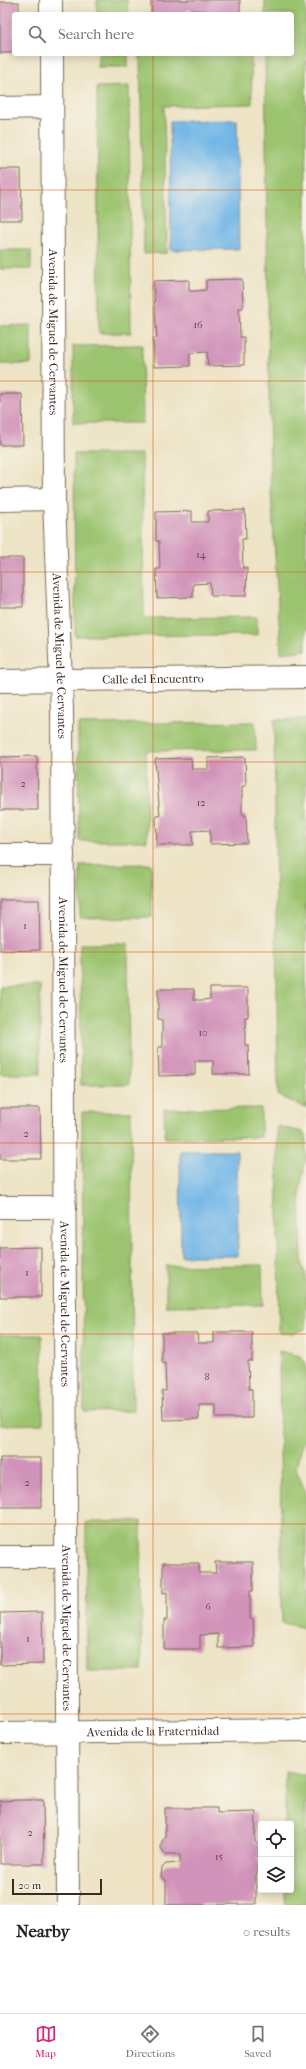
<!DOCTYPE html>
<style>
:root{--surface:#fff;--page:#f2f2f2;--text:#222;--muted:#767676;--line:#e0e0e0;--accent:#db2777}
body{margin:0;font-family:"IM FELL French Canon",serif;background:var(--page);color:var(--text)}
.controls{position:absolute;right:12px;bottom:12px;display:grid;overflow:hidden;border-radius:4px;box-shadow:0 2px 10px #0003}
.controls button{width:36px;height:36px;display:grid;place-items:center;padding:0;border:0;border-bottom:1px solid var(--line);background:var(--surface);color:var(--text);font:20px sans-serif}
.scale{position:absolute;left:12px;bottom:10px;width:90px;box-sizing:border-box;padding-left:4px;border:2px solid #3b2a1e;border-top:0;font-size:11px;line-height:14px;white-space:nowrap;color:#3b2a1e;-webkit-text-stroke:3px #f7f3e8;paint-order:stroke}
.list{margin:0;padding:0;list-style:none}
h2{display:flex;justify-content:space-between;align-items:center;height:52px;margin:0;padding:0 16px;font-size:17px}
h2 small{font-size:13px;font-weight:400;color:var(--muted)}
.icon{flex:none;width:22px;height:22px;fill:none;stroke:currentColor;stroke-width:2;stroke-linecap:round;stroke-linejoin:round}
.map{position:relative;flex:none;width:306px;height:1905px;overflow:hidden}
.search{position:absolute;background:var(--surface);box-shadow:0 2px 10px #0003;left:12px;right:12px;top:12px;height:44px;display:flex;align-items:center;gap:10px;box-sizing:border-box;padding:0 14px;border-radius:4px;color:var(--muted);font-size:15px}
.sheet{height:108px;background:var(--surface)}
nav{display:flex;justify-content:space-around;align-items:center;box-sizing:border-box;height:56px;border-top:1px solid var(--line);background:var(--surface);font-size:11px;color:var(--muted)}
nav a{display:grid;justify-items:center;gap:2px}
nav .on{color:var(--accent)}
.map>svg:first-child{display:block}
.green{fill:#9cc46f;stroke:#6c7746}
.water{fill:#71b6e7;stroke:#567082}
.building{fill:#d193ba}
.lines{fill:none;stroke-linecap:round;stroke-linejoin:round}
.minor-casing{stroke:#796b58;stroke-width:24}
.minor{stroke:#fff;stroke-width:22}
.grid{fill:none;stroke:#d7540e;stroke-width:1;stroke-opacity:0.55}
.labels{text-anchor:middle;stroke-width:3;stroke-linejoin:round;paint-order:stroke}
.number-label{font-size:10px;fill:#604445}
.street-label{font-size:12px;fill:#3b2a1e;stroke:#f7f3e8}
</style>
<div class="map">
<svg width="306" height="1905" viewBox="0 0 306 1905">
<rect width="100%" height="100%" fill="#f7f3e8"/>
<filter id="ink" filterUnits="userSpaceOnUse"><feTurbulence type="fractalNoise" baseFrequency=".025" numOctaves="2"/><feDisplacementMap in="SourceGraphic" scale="8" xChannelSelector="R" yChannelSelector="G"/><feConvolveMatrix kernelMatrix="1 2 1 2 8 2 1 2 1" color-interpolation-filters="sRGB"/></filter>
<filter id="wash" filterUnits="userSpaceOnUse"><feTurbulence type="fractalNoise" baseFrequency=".012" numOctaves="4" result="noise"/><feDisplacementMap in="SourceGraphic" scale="16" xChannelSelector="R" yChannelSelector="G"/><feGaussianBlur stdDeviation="0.9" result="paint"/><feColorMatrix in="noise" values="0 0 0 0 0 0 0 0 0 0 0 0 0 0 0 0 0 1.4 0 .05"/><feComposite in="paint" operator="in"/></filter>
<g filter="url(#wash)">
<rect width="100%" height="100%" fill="#ede3c5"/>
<path class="green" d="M97,0H127L128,14H97Z
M265,0H306V650L281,653L270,474L265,54H292V14H265Z
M98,54H128V67H98Z
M140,54H251L252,104L164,106L167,253L144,254Z
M129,86L131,333H99L97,87Z
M0,250H31V269H0Z
M31,325V364H0V326Z
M142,345L143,423H73V346Z
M74,454H142L144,618L257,617V635L75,636Z
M306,719V1108L278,1095L274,720Z
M255,722L256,750L146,751L147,841H79L78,724Z
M151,864L152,917L80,918V865Z
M80,944H128L129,1085H81Z
M0,986H40V1074H0Z
M261,1108V1137L165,1138L164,1109Z
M82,1112H131L133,1411L84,1412Z
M277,1126L302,1132L306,1136V1157L300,1190L302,1266L306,1275V1326L305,1329L292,1334L279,1333Z
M262,1265L263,1305L166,1306V1266Z
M0,1335H42L43,1424L0,1425Z
M279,1351L300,1356L306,1363V1435L300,1450L296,1469L306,1493V1628L282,1623Z
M141,1521L142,1671H87L86,1522Z
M285,1771L306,1775V1905H285V1890H291V1824H285Z"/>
<path class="water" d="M237,120L239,249L171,250L170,121Z
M180,1151H237L238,1256H181Z"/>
<g id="blocks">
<path class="building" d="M151,0H240V14H205V10H187V14H151Z
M0,2H19V14H14V53H0Z
M0,169H21L22,220H0Z
M242,279L243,308H239L240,337H244V365L208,366L207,352L190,353V366L154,367L153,338H157L153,281L189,280V291H195L206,290V280Z
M0,394H22L23,445H0Z
M245,510L246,539H242L243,568H247L246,596H211L210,583L193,584V597L157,598L156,569H160L159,541H156V512L192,511V522H208V511Z
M0,558H23V607H0Z
M37,756L38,810H0V757Z
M245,757L246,786H242V815H246L247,843L210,844V830L192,831L193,845H157L156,816H160L155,759L191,758L192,769H208V758Z
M0,900H39L40,950L0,951Z
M210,988H248V1017H245V1045H248L249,1074H213V1061H195V1075L159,1076L158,1047H162V1019H158V989H194V1000H203L210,999Z
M0,1108H40L41,1159H0Z
M41,1247V1297H0V1248Z
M214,1332H252V1361H248L249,1389H252V1418H216V1405H199V1419L163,1420L162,1391H166L165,1363H162V1333H197L198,1343H214Z
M0,1458H41V1507H0Z
M215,1562H253V1591H250V1619H253L254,1647L218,1648V1634L200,1635V1649H164V1620H167V1592L163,1593V1563H199V1573H216Z
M42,1612L43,1664L0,1665V1613Z
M16,1800H43L44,1864H0V1801Z
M165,1808H217V1813L256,1812L255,1842L260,1846L257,1859L260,1862L259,1872L256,1874V1904L166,1905V1880L161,1877L162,1868L166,1864L180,1863V1854H165L161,1848L162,1841L165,1837Z"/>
</g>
</g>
<g filter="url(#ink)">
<use href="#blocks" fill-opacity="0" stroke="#796b58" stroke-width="1"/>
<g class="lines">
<defs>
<g id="minor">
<path d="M51,0V14"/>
<path id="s1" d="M52,54L54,499L62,710L68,1905"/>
<path d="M0,108L52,107"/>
<path d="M0,500L54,499"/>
<path id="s2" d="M0,681L306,677"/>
<path d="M0,855H63"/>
<path d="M0,1207H65"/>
<path d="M0,1557H67"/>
<path id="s3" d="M0,1733L306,1730"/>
</g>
</defs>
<use href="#minor" class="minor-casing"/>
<use href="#minor" class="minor"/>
</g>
</g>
<path class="grid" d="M153,0V14M153,54V1905M0,190H306M0,381H306M0,572H306M0,762H306M0,952H306M0,1143H306M0,1334H306M0,1524H306M0,1714H306"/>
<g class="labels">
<g class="number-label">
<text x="198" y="328">16</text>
<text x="201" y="558">14</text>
<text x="23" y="787">2</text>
<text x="201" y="806">12</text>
<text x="25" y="929">1</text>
<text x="203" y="1036">10</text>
<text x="26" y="1137">2</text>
<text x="27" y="1276">1</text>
<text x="207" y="1380">8</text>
<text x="27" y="1486">2</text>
<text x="208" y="1610">6</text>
<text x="28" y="1642">1</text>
<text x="30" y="1836">2</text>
<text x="219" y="1860">15</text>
</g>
<g class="street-label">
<text dy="4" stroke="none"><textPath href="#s1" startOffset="278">Avenida de Miguel de Cervantes</textPath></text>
<text dy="4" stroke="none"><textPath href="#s1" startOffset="602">Avenida de Miguel de Cervantes</textPath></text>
<text dy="4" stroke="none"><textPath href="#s2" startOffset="153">Calle del Encuentro</textPath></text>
<text dy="4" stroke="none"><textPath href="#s1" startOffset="926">Avenida de Miguel de Cervantes</textPath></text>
<text dy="4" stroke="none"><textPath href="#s1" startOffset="1250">Avenida de Miguel de Cervantes</textPath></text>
<text dy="4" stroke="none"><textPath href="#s1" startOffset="1574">Avenida de Miguel de Cervantes</textPath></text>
<text dy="4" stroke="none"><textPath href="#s3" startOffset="153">Avenida de la Fraternidad</textPath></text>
</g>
</g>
</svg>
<div class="controls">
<button><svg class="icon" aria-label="locate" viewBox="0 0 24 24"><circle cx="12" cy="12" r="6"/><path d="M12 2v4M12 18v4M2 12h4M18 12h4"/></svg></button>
<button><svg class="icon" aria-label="layers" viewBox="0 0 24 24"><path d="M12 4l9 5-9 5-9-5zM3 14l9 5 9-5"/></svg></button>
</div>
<div class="scale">20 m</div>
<div class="search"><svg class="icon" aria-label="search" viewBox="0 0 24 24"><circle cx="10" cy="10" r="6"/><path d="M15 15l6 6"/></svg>Search here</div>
</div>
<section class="sheet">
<h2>Nearby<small>0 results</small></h2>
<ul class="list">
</ul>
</section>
<nav>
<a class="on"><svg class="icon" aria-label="map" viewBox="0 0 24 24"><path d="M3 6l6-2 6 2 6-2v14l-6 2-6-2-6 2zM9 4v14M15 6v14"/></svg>Map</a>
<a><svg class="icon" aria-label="directions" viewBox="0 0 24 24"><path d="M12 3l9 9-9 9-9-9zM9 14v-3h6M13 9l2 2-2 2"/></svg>Directions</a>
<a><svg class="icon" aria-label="saved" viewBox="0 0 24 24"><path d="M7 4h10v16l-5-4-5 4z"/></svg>Saved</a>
</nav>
